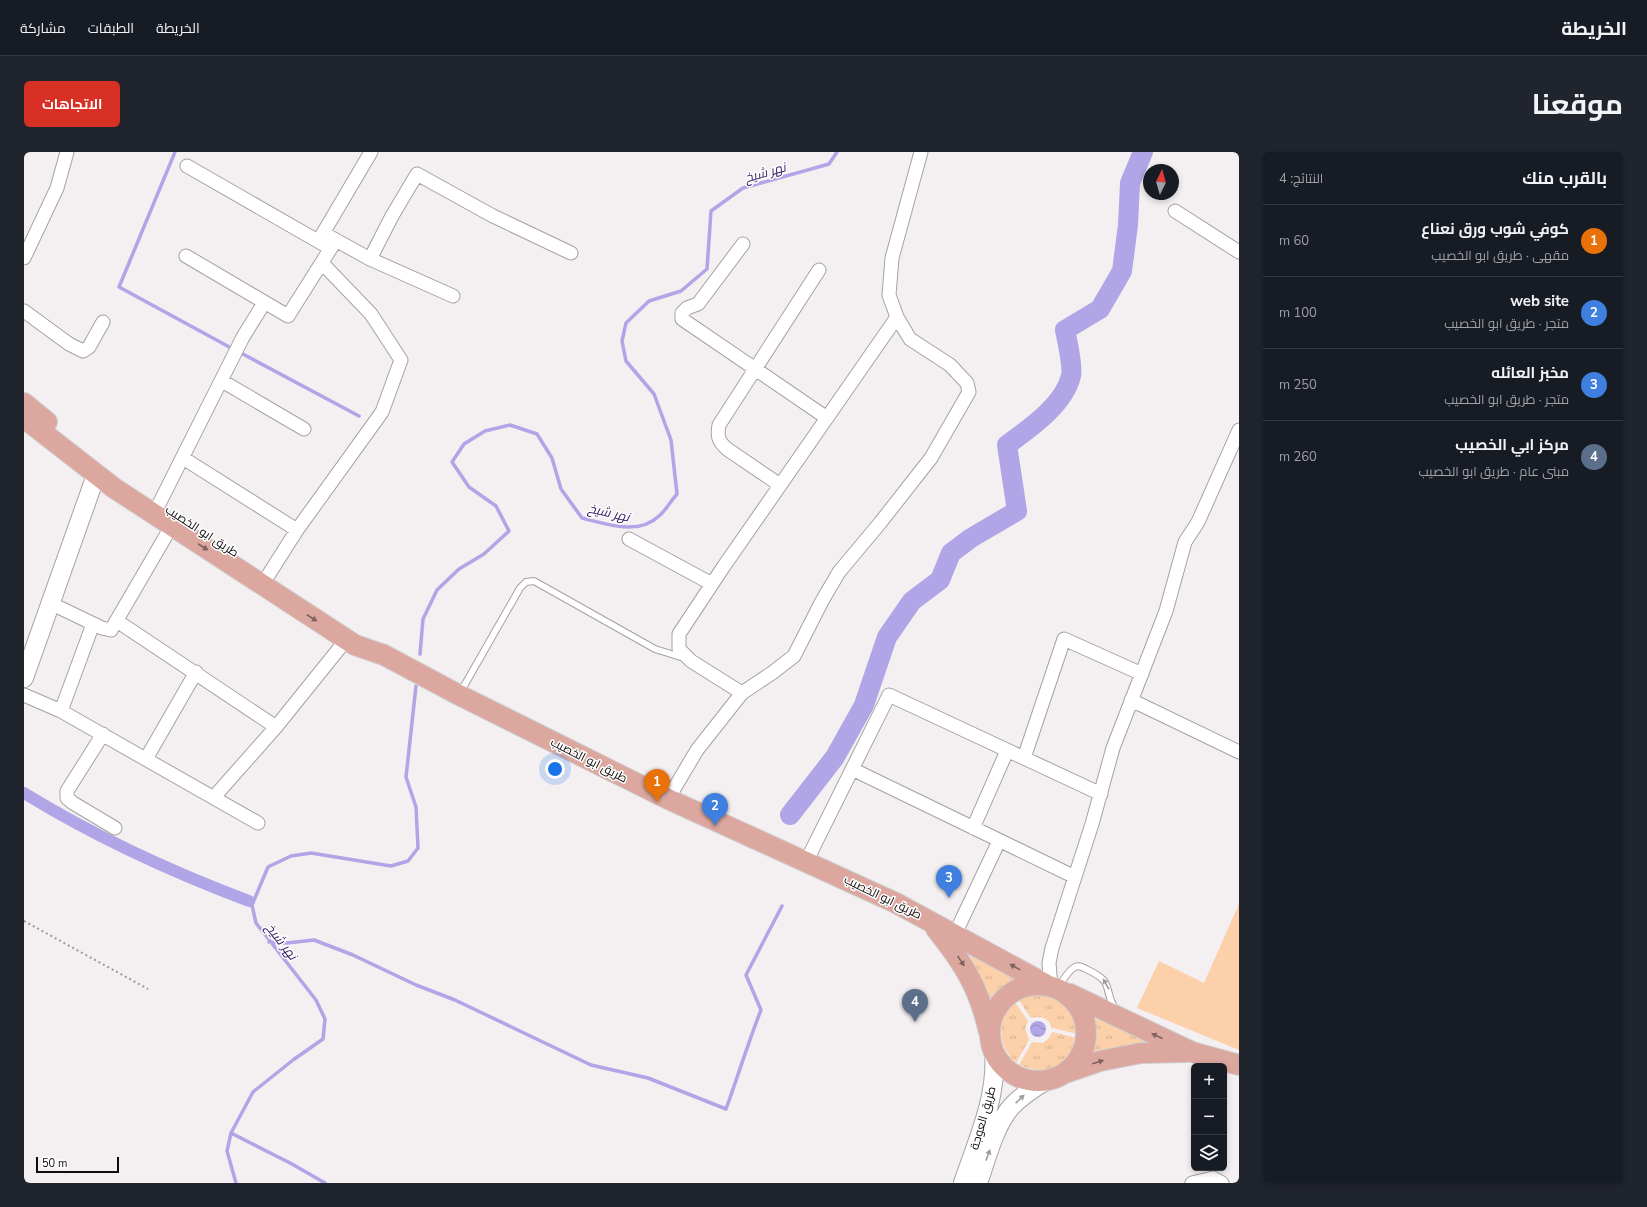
<!DOCTYPE html>
<html lang="ar">
<meta charset="utf-8">
<style>
:root{--surface:#171b24;--page:#20242c;--text:#f1f3f6;--muted:#9ea1a6;--line:#363941;--accent:#d93025}
body{margin:0;font-family:"Nunito Sans",Cairo,sans-serif;background:var(--page);color:var(--text);direction:rtl}
.controls{position:absolute;right:12px;bottom:12px;display:grid;overflow:hidden;border-radius:6px;box-shadow:0 2px 6px #0003}
.controls button{width:36px;height:36px;display:grid;place-items:center;padding:0;border:0;border-bottom:1px solid var(--line);background:var(--surface);color:var(--text);font:20px sans-serif}
.compass{position:absolute;left:1119px;top:12px;width:36px;height:36px;border-radius:50%;background:var(--surface);box-shadow:0 2px 6px #0003;rotate:5deg}
.scale{position:absolute;left:12px;bottom:10px;width:83px;box-sizing:border-box;padding-left:4px;border:2px solid #0e0c0d;border-top:0;font-size:11px;line-height:14px;white-space:nowrap;color:#0e0c0d;-webkit-text-stroke:3px #fff;paint-order:stroke}
.you{position:absolute;left:531px;top:617px;width:14px;height:14px;margin:-10px;border:3px solid #fff;border-radius:50%;background:#1a73e8;box-shadow:0 0 0 6px #1a73e833}
.badge{display:grid;place-items:center;width:26px;height:26px;border-radius:50%;background:var(--accent);color:#fff;font-size:13px;font-weight:700}
.pin{position:absolute;translate:-50% -33px;filter:drop-shadow(0 1px 2px #0008)}
.pin::after{content:'';position:absolute;top:21px;width:14px;height:12px;background:inherit;clip-path:polygon(0 0,100% 0,50% 100%)}
.list{margin:0;padding:0;list-style:none}
h2{display:flex;justify-content:space-between;align-items:center;height:52px;margin:0;padding:0 16px;font-size:17px}
h2 small{font-size:13px;font-weight:400;color:var(--muted)}
.list li{display:grid;grid-template-columns:26px 1fr auto;gap:12px;align-items:center;box-sizing:border-box;height:72px;padding:0 16px;border-top:1px solid var(--line)}
.list b{display:block;font-size:15px;white-space:nowrap}
.list p{margin:0;font-size:13px;white-space:nowrap;color:var(--muted)}
.list em{font-size:13px;font-style:normal;color:var(--muted)}
.icon{flex:none;width:22px;height:22px;fill:none;stroke:currentColor;stroke-width:2;stroke-linecap:round;stroke-linejoin:round}
.map{position:relative;flex:none;width:1215px;height:1031px;overflow:hidden;direction:ltr;border-radius:6px}
header{display:flex;align-items:center;gap:24px;box-sizing:border-box;height:56px;padding:0 20px;background:var(--surface);border-bottom:1px solid var(--line)}
header strong{font-size:19px}
nav{display:flex;gap:22px;margin-inline-start:auto;font-size:14px}
.intro{display:flex;align-items:center;justify-content:space-between;box-sizing:border-box;height:96px;padding:0 24px}
h1{margin:0;font-size:28px}
.button{padding:10px 18px;border-radius:6px;background:var(--accent);color:#fff;font-size:14px;font-weight:700}
main{display:flex;gap:24px;padding:0 24px}
aside{flex:1;background:var(--surface);border-radius:6px;box-shadow:0 2px 6px #0003}
.map>svg:first-child{display:block}
.grass{fill:url(#grass-tufts)}
.park{fill:#fcd0a8}
.water{fill:url(#water-waves)}
.lines{fill:none;stroke-linecap:round;stroke-linejoin:round}
.stream{stroke:#b0a5e6;stroke-width:3.5}
.canal{stroke:#b0a5e6;stroke-width:12}
.river{stroke:#b0a5e6;stroke-width:20}
.lane-casing{stroke:#a6a1a3;stroke-width:8}
.street-casing{stroke:#a6a1a3;stroke-width:15}
.secondary-casing{stroke:#a6a1a3;stroke-width:20}
.primary-casing{stroke:#cfcecf;stroke-width:22}
.path{stroke:#9c999a;stroke-width:2;stroke-dasharray:2 3;stroke-linecap:butt}
.lane{stroke:#fff;stroke-width:6}
.street{stroke:#fff;stroke-width:13}
.secondary{stroke:#fff;stroke-width:18}
.primary{stroke:#dca79e;stroke-width:20}
.oneway{fill:#7f615d}
.oneway2{fill:#9f9e9e}
.labels{text-anchor:middle;stroke-width:3;stroke-linejoin:round;paint-order:stroke}
.street-label{font-size:12px;fill:#0e0c0d;stroke:#fff}
.water-label{font-size:13px;font-style:italic;fill:#2f1761;stroke:#fff}
</style>
<header>
<strong>الخريطة</strong>
<nav><a>الخريطة</a><a>الطبقات</a><a>مشاركة</a></nav>
</header>
<div class="intro"><h1>موقعنا</h1><a class="button">الاتجاهات</a></div>
<main>
<aside>
<h2>بالقرب منك<small>النتائج: 4</small></h2>
<ul class="list">
<li><span class="badge" style="background:#e8710a">1</span><div><b>كوفي شوب ورق نعناع</b><p>مقهى · طريق ابو الخصيب</p></div><em>60 m</em></li>
<li><span class="badge" style="background:#3f7fe0">2</span><div><b>web site</b><p>متجر · طريق ابو الخصيب</p></div><em>100 m</em></li>
<li><span class="badge" style="background:#3f7fe0">3</span><div><b>مخبز العائله</b><p>متجر · طريق ابو الخصيب</p></div><em>250 m</em></li>
<li><span class="badge" style="background:#5c6f8a">4</span><div><b>مركز ابي الخصيب</b><p>مبنى عام · طريق ابو الخصيب</p></div><em>260 m</em></li>
</ul>
</aside>
<div class="map">
<svg width="1215" height="1031" viewBox="0 0 1215 1031">
<defs>
<pattern id="grass-tufts" width="24" height="20" patternUnits="userSpaceOnUse"><rect width="24" height="20" fill="#fcd0a8"/><path d="M3 7l-1-3M5 7V3M7 7l1-3M15 17l-1-3M17 17v-4M19 17l1-3" fill="none" stroke="#d7b18f"/></pattern>
<pattern id="water-waves" width="16" height="10" patternUnits="userSpaceOnUse"><rect width="16" height="10" fill="#b0a5e6"/><path d="M0 5q4-4 8 0t8 0" fill="none" stroke="#968dc4"/></pattern>
</defs>
<rect width="100%" height="100%" fill="#f4eff0"/>
<path class="grass" d="M944,800L976,817L994,829L978,836L967,849L961,834Z
M1014,841C1038,844 1052,858 1054,882L1028,876C1025,866 1017,863 1007,866L994,847L1003,843Z
M991,850L1004,869L1001,876L1005,888L992,911C973,892 972,869 991,850Z
M1066,864L1122,888L1127,891L1064,901C1068,888 1069,878 1066,864Z
M1028,880L1053,886C1044,915 1023,925 995,913L1008,890L1019,891L1025,886Z"/>
<path class="park" d="M1215,752V898L1113,856L1135,809L1180,831Z"/>
<path class="water" d="M1006 877a8 8 0 1 1 16 0a8 8 0 1 1-16 0Z"/>
<g class="lines">
<path class="stream" d="M151,0L95,135L209,197
M215,200L335,264
M396,502L399,467L413,438L435,417L460,402L485,379L472,354L445,335L428,310L440,292L461,279L486,273L513,282L528,306L537,337L558,366C583,372 614,384 635,364C642,358 647,349 653,342L647,288L630,242L602,209L598,189L602,171L625,149L657,139L683,117L687,59L719,36L805,12L813,0
M245,790L263,791L290,788L329,803L392,833L431,848L567,913L624,926L702,957C714,924 724,891 737,858L722,823L758,754
M207,981L268,1012L301,1031
M212,1031L203,999L207,981L229,940L269,908L299,887L301,867L292,848L232,771L228,753L244,715L267,704L287,701L367,714L384,709L394,696L392,655L382,625L392,534"/>
<path class="canal" d="M0,641C70,684 148,720 225,749"/>
<path class="river" d="M766,663L811,605L840,553L863,485L888,449L916,428L927,401L947,386L993,359L983,293C1006,276 1040,253 1047,224C1049,216 1043,187 1041,178L1076,157L1098,119L1104,73L1106,31L1119,0"/>
<defs>
<path id="lane" d="M436,541L496,436L502,430L510,429L631,497L660,506
M1033,836C1039,830 1043,819 1051,815C1055,813 1058,815 1062,817C1092,831 1078,835 1091,857"/>
<path id="street" d="M163,14L306,96
M1151,59L1215,100
M299,81L346,107L429,144
M295,88L347,0
M719,92L674,152L663,156L658,161V167L803,266
M162,104L264,164L312,88
M0,106L33,36L43,0
M346,107L368,64L393,22L469,64L547,101
M0,159L45,192L59,199L65,195L79,170
M198,229L280,277
M159,306L273,378
M756,333L703,297C694,289 693,284 695,273L795,118
M135,352L219,185L240,151
M605,387L688,432
M245,422L273,378L358,260L377,208L347,162L298,111
M26,451L78,476L87,478L147,375
M93,469L252,575
M718,541L667,509L655,497V482L700,414L873,165
M0,543L37,559L234,671
M1107,548L1215,600
M37,559L69,472
M79,582L43,639V646L49,651L91,676
M1000,606L1040,487L1118,522
M122,607L172,520
M828,617L1051,725
M190,645L252,575L322,488
M644,647L673,598L718,541L748,521L770,504L798,449L815,420L856,371L907,306L945,240L943,231L926,213L886,187L873,165L865,143L868,106L897,0
M949,676L983,599
M782,710L865,543L1077,642
M931,782L975,689
M1027,835L1025,811L1028,796L1068,672L1089,596L1142,459L1161,390L1174,370L1215,278
M1168,1031L1189,1026L1198,1031"/>
<path id="secondary" d="M0,526L72,323
M939,1031C953,989 974,945 970,899
M954,1031C963,1006 970,975 987,955C998,943 1011,935 1025,927"/>
<path id="primary" d="M0,251L23,270
M0,266L90,336L331,493L360,503L435,543L644,647L872,751L1025,834
M912,777C940,812 955,836 965,880
M966 881a48 48 0 1 1 96 0a48 48 0 1 1-96 0Z
M1046,842L1168,900L1215,913
M1041,921L1076,909L1117,901L1162,900"/>
</defs>
<use href="#lane" class="lane-casing"/>
<use href="#street" class="street-casing"/>
<use href="#secondary" class="secondary-casing"/>
<use href="#primary" class="primary-casing"/>
<path class="path" d="M0,769L124,837"/>
<use href="#lane" class="lane"/>
<use href="#street" class="street"/>
<use href="#secondary" class="secondary"/>
<use href="#primary" class="primary"/>
</g>
<defs><path id="oneway-solid" d="M-6-.8H1V-3.2L6.5 0L1 3.2V.8H-6Z"/></defs>
<g class="oneway">
<use href="#oneway-solid" transform="translate(179 395) rotate(33)"/>
<use href="#oneway-solid" transform="translate(288 466) rotate(33)"/>
<use href="#oneway-solid" transform="translate(937 809) rotate(57)"/>
<use href="#oneway-solid" transform="translate(991 815) rotate(-151)"/>
<use href="#oneway-solid" transform="translate(1133 884) rotate(-156)"/>
<use href="#oneway-solid" transform="translate(1074 910) rotate(-17)"/>
</g>
<g class="oneway2">
<use href="#oneway-solid" transform="translate(1082 832) rotate(-119)"/>
<use href="#oneway-solid" transform="translate(996 947) rotate(-43)"/>
<use href="#oneway-solid" transform="translate(964 1003) rotate(-70)"/>
</g>
<g class="labels">
<g class="street-label">
<text transform="translate(178 379) rotate(33)" y="4">طريق ابو الخصيب</text>
<text transform="translate(565 608) rotate(27)" y="4">طريق ابو الخصيب</text>
<text transform="translate(859 745) rotate(26)" y="4">طريق ابو الخصيب</text>
<text transform="translate(959 966) rotate(-74)" y="4">طريق العوجة</text>
</g>
<g class="water-label">
<text transform="translate(741 20) rotate(-16)" y="5">نهر شيخ</text>
<text transform="translate(585 360) rotate(13)" y="5">نهر شيخ</text>
<text transform="translate(258 789) rotate(52)" y="5">نهر شيخ</text>
</g>
</g>
</svg>
<div class="controls">
<button>+</button>
<button>−</button>
<button><svg class="icon" aria-label="layers" viewBox="0 0 24 24"><path d="M12 4l9 5-9 5-9-5zM3 14l9 5 9-5"/></svg></button>
</div>
<svg class="compass" viewBox="-18 -18 36 36"><path d="M0-13l5 13h-10z" fill="#e53935"/><path d="M0 13l5-13h-10z" fill="#9ea1a6"/></svg>
<div class="scale">50 m</div>
<div class="you"></div>
<div class="pin badge" style="left:633px;top:650px;background:#e8710a">1</div>
<div class="pin badge" style="left:691px;top:674px;background:#3f7fe0">2</div>
<div class="pin badge" style="left:925px;top:746px;background:#3f7fe0">3</div>
<div class="pin badge" style="left:891px;top:870px;background:#5c6f8a">4</div>
</div>
</main>
